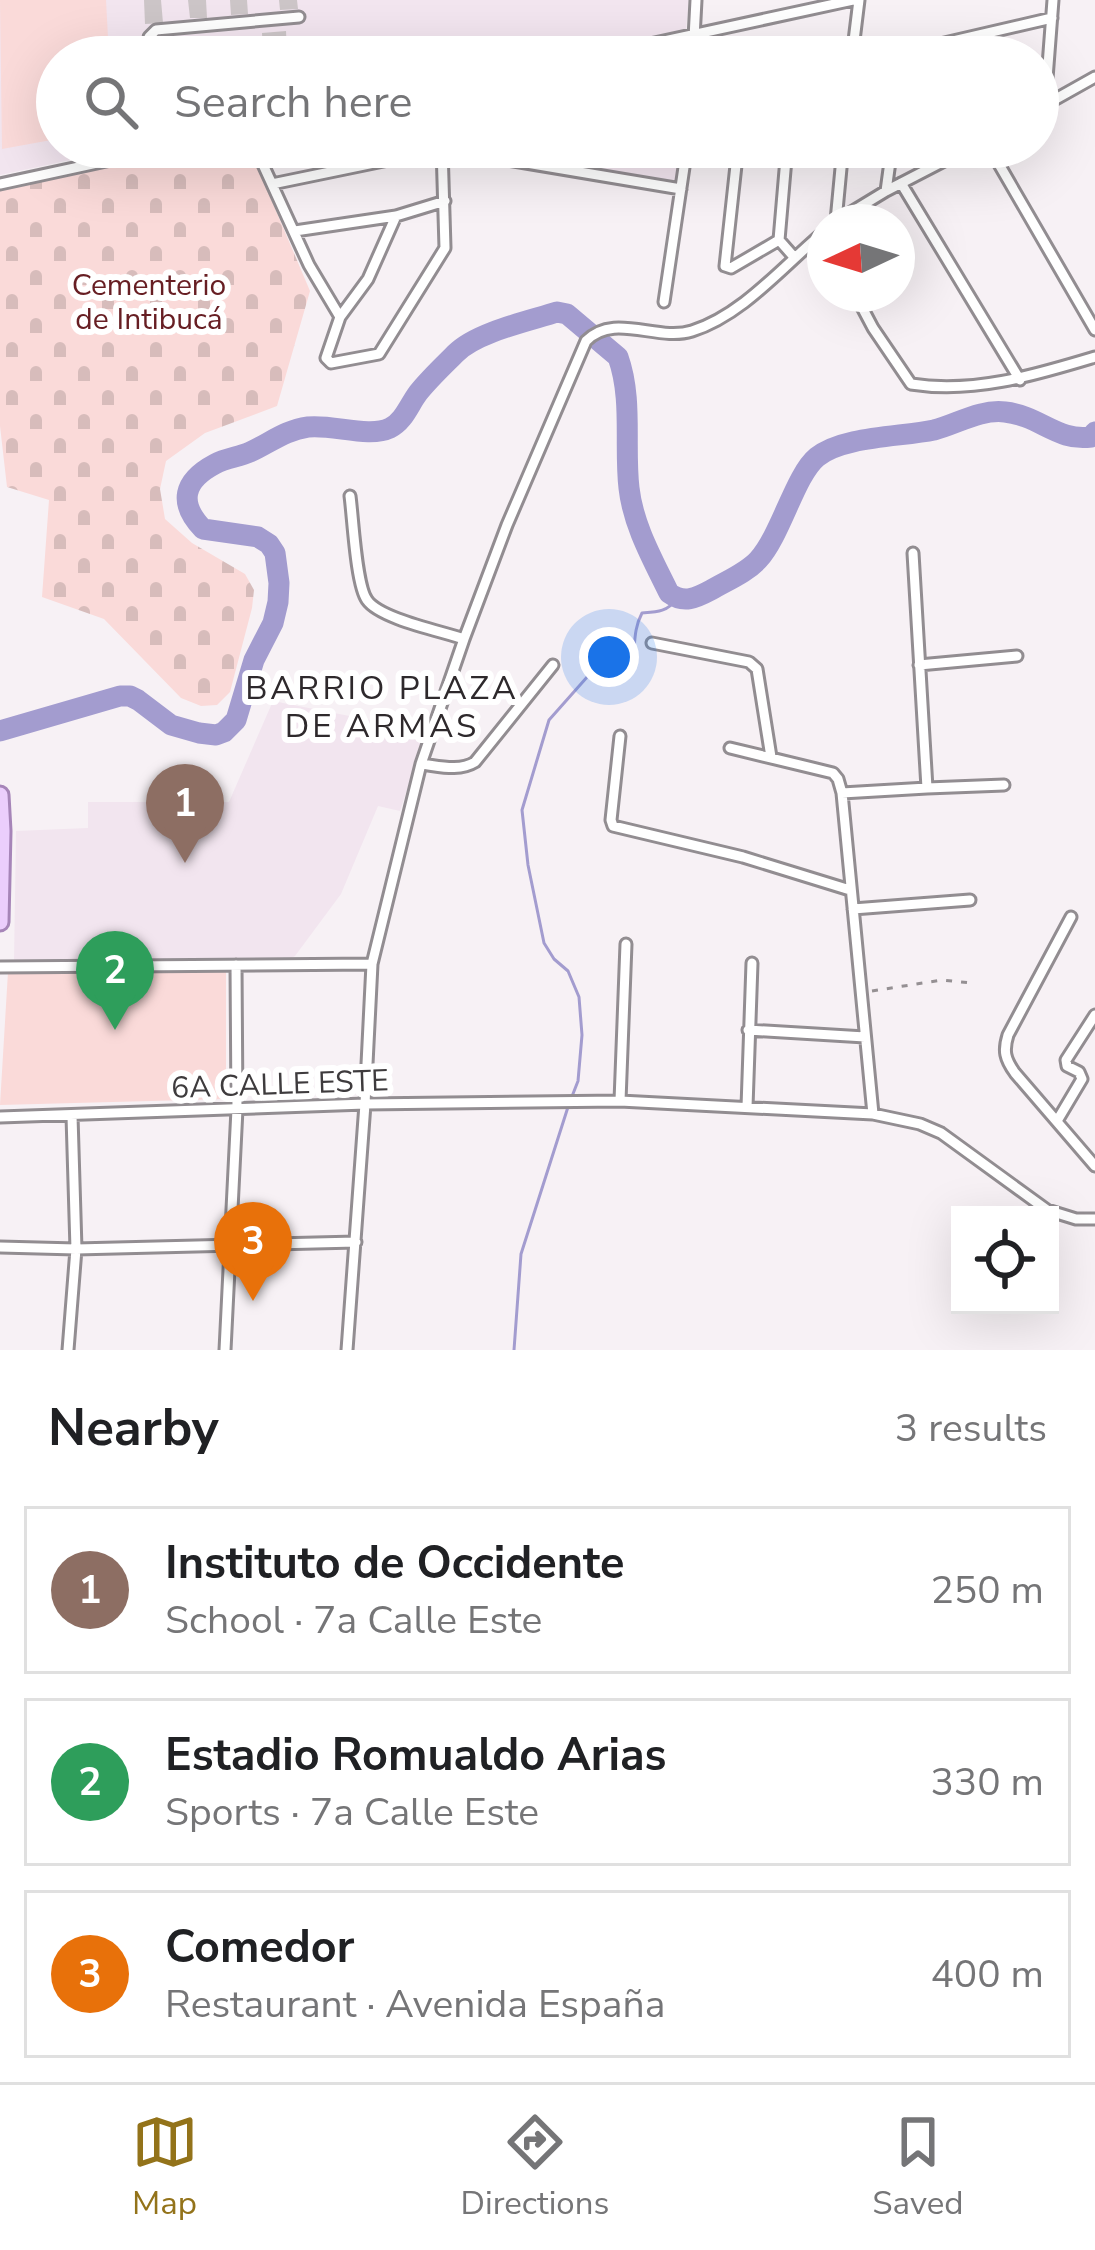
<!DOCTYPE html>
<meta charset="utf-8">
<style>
:root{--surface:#fff;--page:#f2f2f2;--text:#202124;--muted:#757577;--line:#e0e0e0;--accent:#93731a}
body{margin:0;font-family:"Nunito Sans",sans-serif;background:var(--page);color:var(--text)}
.controls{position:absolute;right:36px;bottom:36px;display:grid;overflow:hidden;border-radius:0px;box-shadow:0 12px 48px #0002}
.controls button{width:108px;height:108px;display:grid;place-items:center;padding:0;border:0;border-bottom:3px solid var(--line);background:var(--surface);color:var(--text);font:60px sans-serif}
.compass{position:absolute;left:807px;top:204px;width:108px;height:108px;border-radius:50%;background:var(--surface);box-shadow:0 12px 48px #0002;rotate:266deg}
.you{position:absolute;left:609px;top:657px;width:42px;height:42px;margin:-30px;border:9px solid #fff;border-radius:50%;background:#1a73e8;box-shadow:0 0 0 18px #1a73e833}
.badge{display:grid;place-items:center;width:78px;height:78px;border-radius:50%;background:var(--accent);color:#fff;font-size:39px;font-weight:700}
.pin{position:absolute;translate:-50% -99px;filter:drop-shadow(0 3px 6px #0008)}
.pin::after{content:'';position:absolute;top:63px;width:42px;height:36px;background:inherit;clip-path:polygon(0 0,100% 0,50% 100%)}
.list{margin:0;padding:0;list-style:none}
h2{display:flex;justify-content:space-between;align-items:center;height:156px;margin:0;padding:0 48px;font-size:51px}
h2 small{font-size:39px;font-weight:400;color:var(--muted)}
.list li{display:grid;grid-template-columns:78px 1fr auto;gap:36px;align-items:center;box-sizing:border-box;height:168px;margin:0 24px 24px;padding:0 24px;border:3px solid var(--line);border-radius:0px}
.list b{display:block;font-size:45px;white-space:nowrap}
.list p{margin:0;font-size:39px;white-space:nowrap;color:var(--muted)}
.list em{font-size:39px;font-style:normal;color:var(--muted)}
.icon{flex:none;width:66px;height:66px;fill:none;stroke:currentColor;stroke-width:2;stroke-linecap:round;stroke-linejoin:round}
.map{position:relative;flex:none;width:1095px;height:1350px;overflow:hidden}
.search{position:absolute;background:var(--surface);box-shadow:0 12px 48px #0002;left:36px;right:36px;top:36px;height:132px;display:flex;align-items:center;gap:30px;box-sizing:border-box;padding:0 42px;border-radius:66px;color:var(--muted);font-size:45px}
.sheet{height:732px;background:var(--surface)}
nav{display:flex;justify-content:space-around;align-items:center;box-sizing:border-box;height:168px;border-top:3px solid var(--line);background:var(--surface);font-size:33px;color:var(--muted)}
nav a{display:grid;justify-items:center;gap:6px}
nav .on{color:var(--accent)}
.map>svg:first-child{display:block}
.built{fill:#f2e5ef}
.cemetery{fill:url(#cemetery-stones)}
.pitch{fill:#fadad9}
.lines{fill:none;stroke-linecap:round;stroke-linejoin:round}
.stream{stroke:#a39ccf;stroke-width:3}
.river{stroke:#a39ccf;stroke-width:21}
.building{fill:#ccc5c7}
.street-casing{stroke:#928d91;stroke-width:15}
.primary-casing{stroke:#a685b8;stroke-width:21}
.path{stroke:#959093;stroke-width:3;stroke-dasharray:6 9;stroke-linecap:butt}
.street{stroke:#fff;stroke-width:9}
.primary{stroke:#ebcefc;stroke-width:15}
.labels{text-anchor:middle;stroke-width:12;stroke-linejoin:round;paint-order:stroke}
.park-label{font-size:30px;fill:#671e23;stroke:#fff}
.street-label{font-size:30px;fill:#3e3b3d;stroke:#fff}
.neighbourhood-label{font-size:33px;letter-spacing:3px;fill:#2e292c;stroke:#fff}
</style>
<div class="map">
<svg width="1095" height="1350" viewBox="0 0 1095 1350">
<defs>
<pattern id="cemetery-stones" width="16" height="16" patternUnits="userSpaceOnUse" patternTransform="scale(3)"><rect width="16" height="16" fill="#fadad9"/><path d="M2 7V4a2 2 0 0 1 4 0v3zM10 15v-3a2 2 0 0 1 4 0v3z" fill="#d7bcbb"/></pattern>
</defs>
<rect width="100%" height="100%" fill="#f7f1f5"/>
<path class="built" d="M0,0H689L686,29L555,57H57V147H131L0,175Z
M456,147H680L676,182Z
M273,701L426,731L400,811L378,806L341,894L295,956L286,961H14L16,831L88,828V802H229Z"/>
<path class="cemetery" d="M194,147H249L310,291L277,406L205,433L166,461L160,489L165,519L192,543L245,574L254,590L252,608L230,692L217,705L201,706L181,698L104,619L42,597L49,500L7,487L0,426V188Z"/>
<path class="pitch" d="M0,0H106L109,57H57V139L2,149Z
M8,972H226V1099L0,1105Z"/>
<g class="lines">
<path class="stream" d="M571,1099L578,1081L582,1035L579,997L568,971L554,959L544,943L528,865L522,810L549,720L588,676L625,680C640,656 629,638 642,613C656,612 668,612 676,599
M514,1350L521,1254L568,1107"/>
<path class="river" d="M0,731L120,696H130L138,700L171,725L199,733L216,735L224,732L236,720L254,660L273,623L278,602L279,583L275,553L269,544L258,537L203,529C178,503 183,481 215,464C226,458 239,457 250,452C270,443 285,430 308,427C332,424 369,438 390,428C404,421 409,405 418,393C429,379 444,365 456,353C477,332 529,321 557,312L567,314L618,357C633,399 624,445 629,488C633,525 653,560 669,593C684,604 696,598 711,590C726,581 746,573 758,560C781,535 795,475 817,457C843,436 901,437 934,430C957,424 980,409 1005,412C1040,416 1058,442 1091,437L1095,432"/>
</g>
<path class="building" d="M144,0H161L163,23L145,24Z
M188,0H206L207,18H190Z
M230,0H247L248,14L231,15Z
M279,0H297L298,9L280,10Z
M286,31L287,53H263L262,33Z
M245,37L246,57H222L221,38Z
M202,39V57H178V41Z"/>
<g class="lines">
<defs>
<path id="street" d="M150,57L149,37L156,30L299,17
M590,57L853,0
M693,57L696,0
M852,57L859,0
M884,57L1052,18
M1045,105L1053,0
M1038,109L1095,77
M255,147L309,265L340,317
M738,147L725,266L731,268L779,240
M787,147L779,240L794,257
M989,147L1095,330
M901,183L1020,380
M0,184L171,147
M272,184L442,149L681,189
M886,191L892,147
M396,216L368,279L340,317L326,358L331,363L379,354L445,248L442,147
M836,221L843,147
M835,222L886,191L971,147
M295,231L396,216L445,201
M855,294L873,328L911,384C974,394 1035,375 1095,357
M664,302L687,147
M350,496C353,518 356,585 367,600C380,619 441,631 464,639
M652,643L749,662L757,669L771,757
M919,665L1017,656
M620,736L611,820L613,826L743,857L850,890
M730,748L833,773L838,779L842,793L873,1114
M421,764C439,766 459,772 475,762L553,665
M927,788L1004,785
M842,793L927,788L913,553
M853,909L970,900
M1071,917L1008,1035C1003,1051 1005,1059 1015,1073L1095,1166
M0,967L372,964
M748,1030L865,1037
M620,1101L626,944
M747,1107L752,963
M0,1117L365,1104L620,1101L873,1114L920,1124L941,1133L1047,1210L1076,1219H1095
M1057,1121L1082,1079L1079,1072L1067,1066L1066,1060L1095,1015
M0,1247L76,1249L356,1242
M68,1350L76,1249L72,1116
M225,1350L237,1109L236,965
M347,1350L365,1104L372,964L421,764L464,639L507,525L586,341C614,312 657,342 692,331C743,315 784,265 825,231"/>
<path id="primary" d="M0,795L2,831L0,922"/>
</defs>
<use href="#street" class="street-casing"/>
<use href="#primary" class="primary-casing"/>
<path class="path" d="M872,991L942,980L971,983"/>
<use href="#street" class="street"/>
<use href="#primary" class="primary"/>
</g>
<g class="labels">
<g class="park-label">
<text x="149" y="295">Cementerio<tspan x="149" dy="34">de Intibucá</tspan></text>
</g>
<g class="street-label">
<text transform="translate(280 1084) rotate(-2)" y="10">6A CALLE ESTE</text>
</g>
<g class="neighbourhood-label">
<text x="382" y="699">BARRIO PLAZA<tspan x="382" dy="38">DE ARMAS</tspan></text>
</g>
</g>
</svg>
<div class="controls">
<button><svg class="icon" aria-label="locate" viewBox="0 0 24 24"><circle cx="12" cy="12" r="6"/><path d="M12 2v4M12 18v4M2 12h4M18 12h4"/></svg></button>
</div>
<svg class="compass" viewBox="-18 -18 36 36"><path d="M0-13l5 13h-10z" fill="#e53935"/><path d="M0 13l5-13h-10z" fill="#757577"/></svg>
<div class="you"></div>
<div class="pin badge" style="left:185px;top:863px;background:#8d6e63">1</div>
<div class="pin badge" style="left:115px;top:1030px;background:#2e9e5b">2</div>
<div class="pin badge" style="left:253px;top:1301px;background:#e8710a">3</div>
<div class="search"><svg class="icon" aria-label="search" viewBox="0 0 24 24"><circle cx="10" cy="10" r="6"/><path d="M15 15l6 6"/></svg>Search here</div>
</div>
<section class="sheet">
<h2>Nearby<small>3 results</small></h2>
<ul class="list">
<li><span class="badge" style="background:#8d6e63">1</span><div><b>Instituto de Occidente</b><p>School · 7a Calle Este</p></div><em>250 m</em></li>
<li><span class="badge" style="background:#2e9e5b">2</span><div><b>Estadio Romualdo Arias</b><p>Sports · 7a Calle Este</p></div><em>330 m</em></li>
<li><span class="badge" style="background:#e8710a">3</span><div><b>Comedor</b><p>Restaurant · Avenida España</p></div><em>400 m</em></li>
</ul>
</section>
<nav>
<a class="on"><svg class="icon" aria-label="map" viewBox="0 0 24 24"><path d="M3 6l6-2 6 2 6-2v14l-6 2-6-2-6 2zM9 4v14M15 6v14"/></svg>Map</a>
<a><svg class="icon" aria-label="directions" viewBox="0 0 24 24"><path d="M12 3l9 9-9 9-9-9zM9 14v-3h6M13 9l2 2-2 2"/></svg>Directions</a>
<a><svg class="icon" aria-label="saved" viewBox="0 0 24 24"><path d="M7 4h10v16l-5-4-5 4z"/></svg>Saved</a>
</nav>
